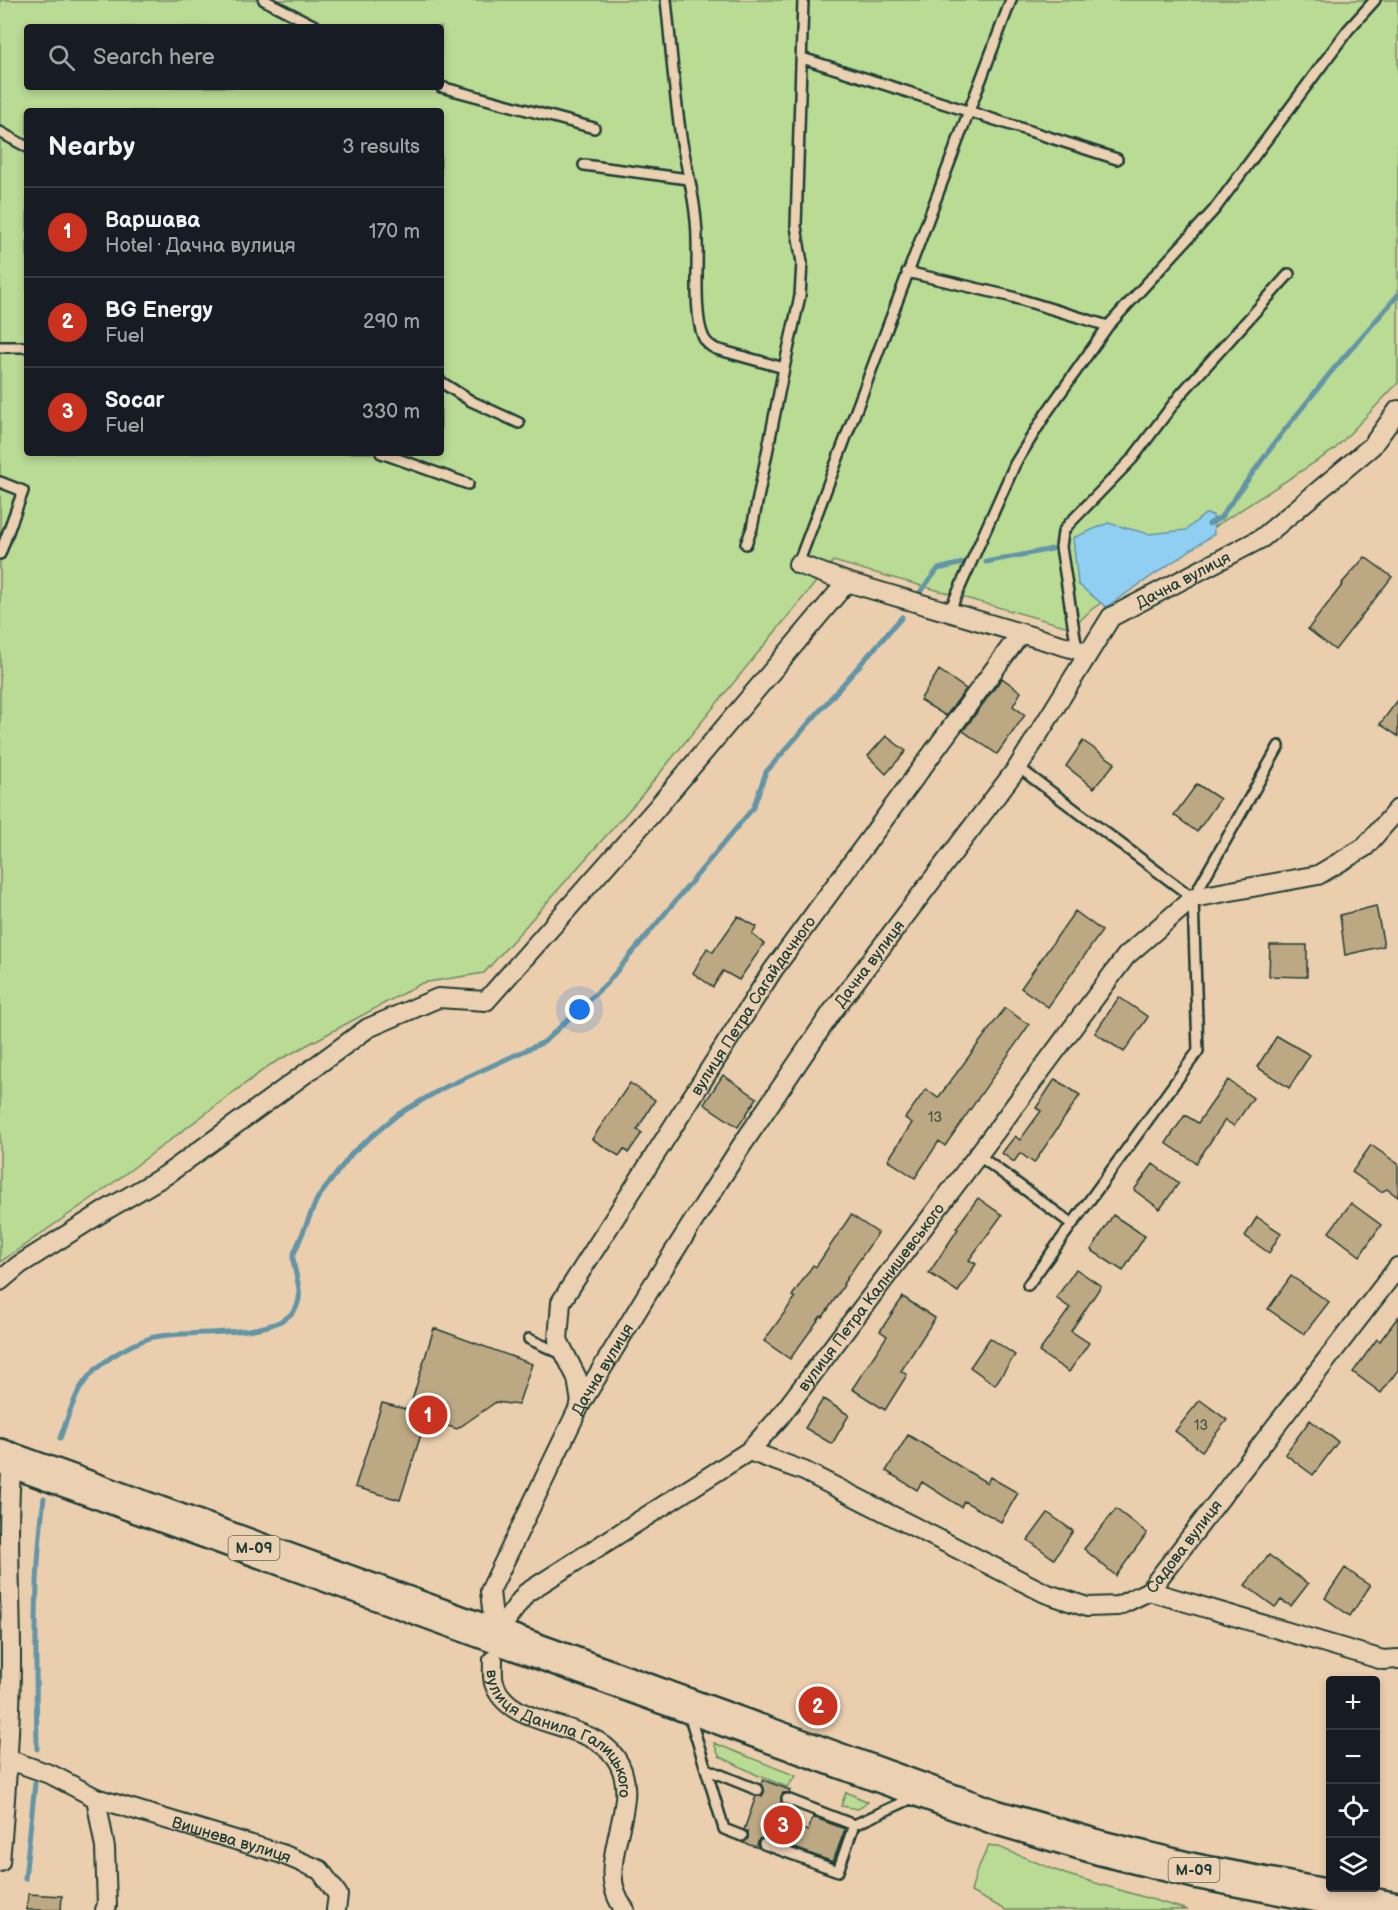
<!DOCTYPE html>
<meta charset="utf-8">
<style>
:root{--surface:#171b24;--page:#242831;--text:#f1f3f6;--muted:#9ea1a6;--line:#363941;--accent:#c8321e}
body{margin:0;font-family:"Balsamiq Sans",sans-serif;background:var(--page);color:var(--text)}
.controls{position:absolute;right:18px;bottom:18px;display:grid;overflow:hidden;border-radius:6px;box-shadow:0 3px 9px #0003}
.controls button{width:54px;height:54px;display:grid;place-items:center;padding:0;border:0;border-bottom:2px solid var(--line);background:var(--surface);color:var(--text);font:30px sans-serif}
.you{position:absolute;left:580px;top:1010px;width:21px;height:21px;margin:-15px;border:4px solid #fff;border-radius:50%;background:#1a73e8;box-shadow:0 0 0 9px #1a73e833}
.badge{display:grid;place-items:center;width:39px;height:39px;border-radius:50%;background:var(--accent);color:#fff;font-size:20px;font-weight:700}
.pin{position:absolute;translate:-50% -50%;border:3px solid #fff;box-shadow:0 2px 6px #0006}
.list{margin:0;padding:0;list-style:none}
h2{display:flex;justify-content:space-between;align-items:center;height:78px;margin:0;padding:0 24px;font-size:26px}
h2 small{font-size:20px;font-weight:400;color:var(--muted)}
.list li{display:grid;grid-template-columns:39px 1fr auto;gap:18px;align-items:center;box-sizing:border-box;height:90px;padding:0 24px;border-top:2px solid var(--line)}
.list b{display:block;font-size:22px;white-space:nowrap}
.list p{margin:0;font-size:20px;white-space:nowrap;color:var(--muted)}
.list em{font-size:20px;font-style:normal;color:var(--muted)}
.icon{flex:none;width:33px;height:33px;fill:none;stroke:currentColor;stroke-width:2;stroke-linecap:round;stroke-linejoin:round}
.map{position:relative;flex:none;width:1398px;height:1910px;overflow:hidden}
.search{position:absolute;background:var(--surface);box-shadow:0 3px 9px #0003;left:24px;top:24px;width:420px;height:66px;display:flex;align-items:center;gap:15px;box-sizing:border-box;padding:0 21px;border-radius:6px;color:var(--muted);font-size:22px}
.panel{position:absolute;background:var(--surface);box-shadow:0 3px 9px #0003;left:24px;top:108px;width:420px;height:348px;border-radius:6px}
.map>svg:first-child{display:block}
.green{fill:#b9db94;stroke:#6c8c64;stroke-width:1.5;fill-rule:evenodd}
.water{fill:#91cff2;stroke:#6395a6;stroke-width:1.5}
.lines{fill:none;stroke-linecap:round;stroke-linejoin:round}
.stream{stroke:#6395a6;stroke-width:5}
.building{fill:#bda884;stroke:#1f3d34;stroke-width:1.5}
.lane-casing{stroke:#1f3d34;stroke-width:14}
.street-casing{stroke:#1f3d34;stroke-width:22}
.highway-casing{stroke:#1f3d34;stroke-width:38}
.lane{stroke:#ebd0b2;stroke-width:9}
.street{stroke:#ebd0b2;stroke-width:18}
.highway{stroke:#ebd0b2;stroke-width:33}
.labels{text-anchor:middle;stroke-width:6;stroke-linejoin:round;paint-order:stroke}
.number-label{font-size:14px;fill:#465848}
.shield{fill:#ebd0b2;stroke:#5c695a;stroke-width:1.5}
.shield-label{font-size:15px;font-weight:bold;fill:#1f3d34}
.street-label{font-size:16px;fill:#1f3d34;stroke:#ebd0b2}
</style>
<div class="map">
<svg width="1398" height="1910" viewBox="0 0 1398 1910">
<rect width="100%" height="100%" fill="#ebcead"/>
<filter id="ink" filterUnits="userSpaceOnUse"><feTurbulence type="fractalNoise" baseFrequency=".0167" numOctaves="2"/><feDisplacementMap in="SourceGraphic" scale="12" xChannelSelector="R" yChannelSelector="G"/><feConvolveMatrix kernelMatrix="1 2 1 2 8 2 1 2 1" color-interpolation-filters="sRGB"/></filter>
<g filter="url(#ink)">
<path class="green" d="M0,0H1398V383L1334,450L1144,572L1091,610L1072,628L833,561L637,801L484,973L422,983L270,1065L101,1192L0,1262ZM27,27H441V87H27ZM27,111H441V453H27Z
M714,1743L796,1776L787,1787L757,1775L719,1756Z
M846,1792L868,1802L858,1809L841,1806Z
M989,1845L1001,1848L1065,1874L1188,1910H1006L971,1892L976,1873Z"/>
<path class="water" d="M1205,514L1213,515L1214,534L1106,607L1078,584L1073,538L1108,523L1149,534L1186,530Z"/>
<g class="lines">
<path class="stream" d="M1209,524L1220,518L1279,437L1331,372L1398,295
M986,562L1052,549
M916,597L938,569L963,563
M60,1438C66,1423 74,1396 83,1384C97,1363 126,1346 150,1338C185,1328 280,1342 297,1306C304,1291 293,1272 293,1256L317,1199L353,1152L397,1115L443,1088L544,1042L607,983L753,808L766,772L902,617
M37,1749C36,1665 33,1581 44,1498
M25,1879L35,1783"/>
</g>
<path class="building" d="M1365,557L1392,577L1335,650L1308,629L1343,584L1342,583Z
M939,670L966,689L946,716L920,700Z
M1002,678L1021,692L1013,706L1025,715L997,754L963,731Z
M1398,700V736L1380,724Z
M886,736L906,751L886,774L868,756Z
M1083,741L1115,763L1094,788L1066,766Z
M1197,784L1220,799L1197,832L1174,815Z
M1376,906L1384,946L1345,955L1340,915Z
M1075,911L1102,931L1048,1007L1021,988Z
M738,916L757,927L752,934L764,944L739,980L723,971L713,987L693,973L707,948L713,952Z
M1270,945H1307V977L1269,976Z
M1119,997L1148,1017L1124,1052L1095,1033Z
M1005,1008L1029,1025L945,1146L939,1141L915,1178L888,1160L912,1123L905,1118L926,1089L938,1098Z
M1277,1036L1310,1055L1289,1088L1257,1067Z
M723,1075L757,1098L738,1127L704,1104Z
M1055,1079L1080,1095L1034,1163L1020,1153L1014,1162L1002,1153L1015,1136L1020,1140L1041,1111L1036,1108Z
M1228,1080L1253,1098L1234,1126L1225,1120L1196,1163L1166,1143L1185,1115L1198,1123Z
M630,1083L655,1100L637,1130L642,1133L628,1153L624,1149L619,1156L592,1139Z
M1371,1145L1398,1164V1197L1387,1189L1381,1192L1352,1172Z
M1153,1164L1179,1183L1160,1209L1134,1190Z
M978,1198L1002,1215L969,1260L976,1264L958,1292L929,1273L958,1229L956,1228Z
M1351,1203L1381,1225L1360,1256L1329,1232Z
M851,1215L878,1233L843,1284L844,1285L823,1317L821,1316L790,1359L764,1341L795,1298L792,1296L813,1265L816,1267Z
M1113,1215L1145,1236L1123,1271L1091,1250Z
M1257,1217L1281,1233L1269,1253L1245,1236Z
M1076,1269L1101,1286L1071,1331L1089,1343L1069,1372L1039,1352L1070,1308L1056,1298Z
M1291,1276L1329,1302L1304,1334L1268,1309Z
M903,1297L935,1318L901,1371L907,1375L885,1410L852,1389L887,1336L880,1331Z
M1398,1317V1370L1381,1393L1353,1372L1377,1339L1380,1341Z
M434,1328L532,1364L518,1405L496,1402L457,1429L426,1419L400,1500L355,1487L382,1403L409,1410Z
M990,1338L1015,1355L995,1385L970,1367Z
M823,1399L849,1415L832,1444L805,1428Z
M1200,1400L1227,1420L1202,1451L1175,1431Z
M1310,1420L1338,1442L1313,1475L1285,1454Z
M908,1435L987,1483L990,1477L1018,1493L1001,1522L964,1501L961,1507L922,1482L917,1490L886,1471Z
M1116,1509L1147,1533L1116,1576L1084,1549Z
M1048,1513L1073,1531L1054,1559L1028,1540Z
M1269,1555L1308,1584L1291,1606L1281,1600L1275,1607L1245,1585Z
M1345,1568L1370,1586L1350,1616L1325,1598Z
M763,1780L790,1790L789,1793H783L781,1797V1803L784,1805L779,1820L808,1831L813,1817L845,1829L833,1862L767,1838L759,1839L757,1845L759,1848L743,1843L748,1838V1832L744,1830L756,1796H762L764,1792L761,1784Z
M28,1894L62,1896L61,1910H27Z"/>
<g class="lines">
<defs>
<path id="lane" d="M264,0L317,27
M666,0C671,46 674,91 681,137C687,172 697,205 697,241C698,265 694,316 703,336C705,342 710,346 716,349L784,368
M802,58L1117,159
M441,87L594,128
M0,132L27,147
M584,165L688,179
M907,272L1009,296L1108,326
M0,347H27
M441,382L471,401L519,423
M381,453L468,484
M0,482L23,491L0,554
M746,544L752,528L784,368L800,296L802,263L796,226L803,0
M798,564L1011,0
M949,612L1015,464L1047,412L1108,326L1214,210L1348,30L1375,0
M1077,650L1061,547L1063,532L1068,525L1132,459L1181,394L1289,274
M1018,767L1193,898
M1193,898L1279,746
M978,1155L1072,1224
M1028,1285L1198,1051L1193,898
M529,1339L564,1355
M689,1714L706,1769L758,1790
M706,1769L724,1829L742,1836
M787,1799L854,1825L915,1797
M764,1844L838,1871L854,1825"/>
<g id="street">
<path d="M798,564L847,582L1088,653"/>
<path d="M0,1281L19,1265L106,1210L166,1175L368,1028L438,998L486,1001L655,810L847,582"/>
<path id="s1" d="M581,1403L577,1378L558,1340L561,1302L773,970L1021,633"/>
<path id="s2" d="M749,1451L804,1471L1045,1593L1087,1607L1118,1606L1149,1591L1398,1267"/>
<path d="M1149,1591L1383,1660L1398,1659"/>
<path id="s3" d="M495,1636L490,1591L581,1403L649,1291L740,1148L832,1012L1018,767L1111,617L1262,538L1372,446L1398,410"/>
<path id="s4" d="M495,1636L526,1593L749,1451L779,1418L978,1155L1126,956L1193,898L1318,875L1365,847L1398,809"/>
<path id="s5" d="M493,1660C493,1668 492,1676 494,1683C509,1730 587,1718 615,1757C648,1803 588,1864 625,1910"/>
<path id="s6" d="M10,1760L52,1775L96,1798L282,1854L320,1870L338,1895L336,1910"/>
<path d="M96,1798L105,1848L107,1905L105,1910"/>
<path d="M0,1862C6,1793 11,1725 11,1657C11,1591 6,1526 12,1460"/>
</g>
<path id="highway" d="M0,1456L995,1817L1101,1848L1195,1871L1397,1910"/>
</defs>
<use href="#lane" class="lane-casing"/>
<use href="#street" class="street-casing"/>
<use href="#highway" class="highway-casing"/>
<use href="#lane" class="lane"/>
<use href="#street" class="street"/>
<use href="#highway" class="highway"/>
</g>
</g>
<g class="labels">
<g class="number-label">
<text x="935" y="1122">13</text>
<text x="1201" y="1430">13</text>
</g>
<g class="shield">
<rect x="228.5" y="1536" width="51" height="24" rx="4.5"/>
<rect x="1168.5" y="1858" width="51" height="24" rx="4.5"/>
</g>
<g class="shield-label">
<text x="254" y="1553">М-09</text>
<text x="1194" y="1875">М-09</text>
</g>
<g class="street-label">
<text dy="6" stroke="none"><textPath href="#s3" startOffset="1284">Дачна вулиця</textPath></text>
<text dy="6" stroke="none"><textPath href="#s3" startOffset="780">Дачна вулиця</textPath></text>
<text dy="6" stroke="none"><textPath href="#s1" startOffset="459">вулиця Петра Сагайдачного</textPath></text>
<text dy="6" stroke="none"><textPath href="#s4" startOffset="514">вулиця Петра Калнишевського</textPath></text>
<text dy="6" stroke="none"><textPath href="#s3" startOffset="294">Дачна вулиця</textPath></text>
<text dy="6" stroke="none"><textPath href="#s2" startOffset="495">Садова вулиця</textPath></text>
<text dy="6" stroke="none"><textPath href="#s5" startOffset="111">вулиця Данила Галицького</textPath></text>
<text dy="6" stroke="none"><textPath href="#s6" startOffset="236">Вишнева вулиця</textPath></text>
</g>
</g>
</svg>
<div class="controls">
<button>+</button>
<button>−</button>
<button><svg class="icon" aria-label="locate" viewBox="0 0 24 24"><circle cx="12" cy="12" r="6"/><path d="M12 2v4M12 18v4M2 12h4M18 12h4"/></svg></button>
<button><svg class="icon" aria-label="layers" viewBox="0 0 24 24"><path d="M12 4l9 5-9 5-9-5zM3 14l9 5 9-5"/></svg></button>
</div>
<div class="you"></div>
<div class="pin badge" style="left:428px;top:1415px">1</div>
<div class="pin badge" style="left:818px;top:1706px">2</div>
<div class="pin badge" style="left:783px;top:1825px">3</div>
<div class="search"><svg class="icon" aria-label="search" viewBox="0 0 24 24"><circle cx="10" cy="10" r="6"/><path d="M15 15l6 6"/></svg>Search here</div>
<section class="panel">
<h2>Nearby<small>3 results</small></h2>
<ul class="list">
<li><span class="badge">1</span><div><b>Варшава</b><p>Hotel · Дачна вулиця</p></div><em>170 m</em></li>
<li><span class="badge">2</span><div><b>BG Energy</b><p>Fuel</p></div><em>290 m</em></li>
<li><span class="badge">3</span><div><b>Socar</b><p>Fuel</p></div><em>330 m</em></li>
</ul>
</section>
</div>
